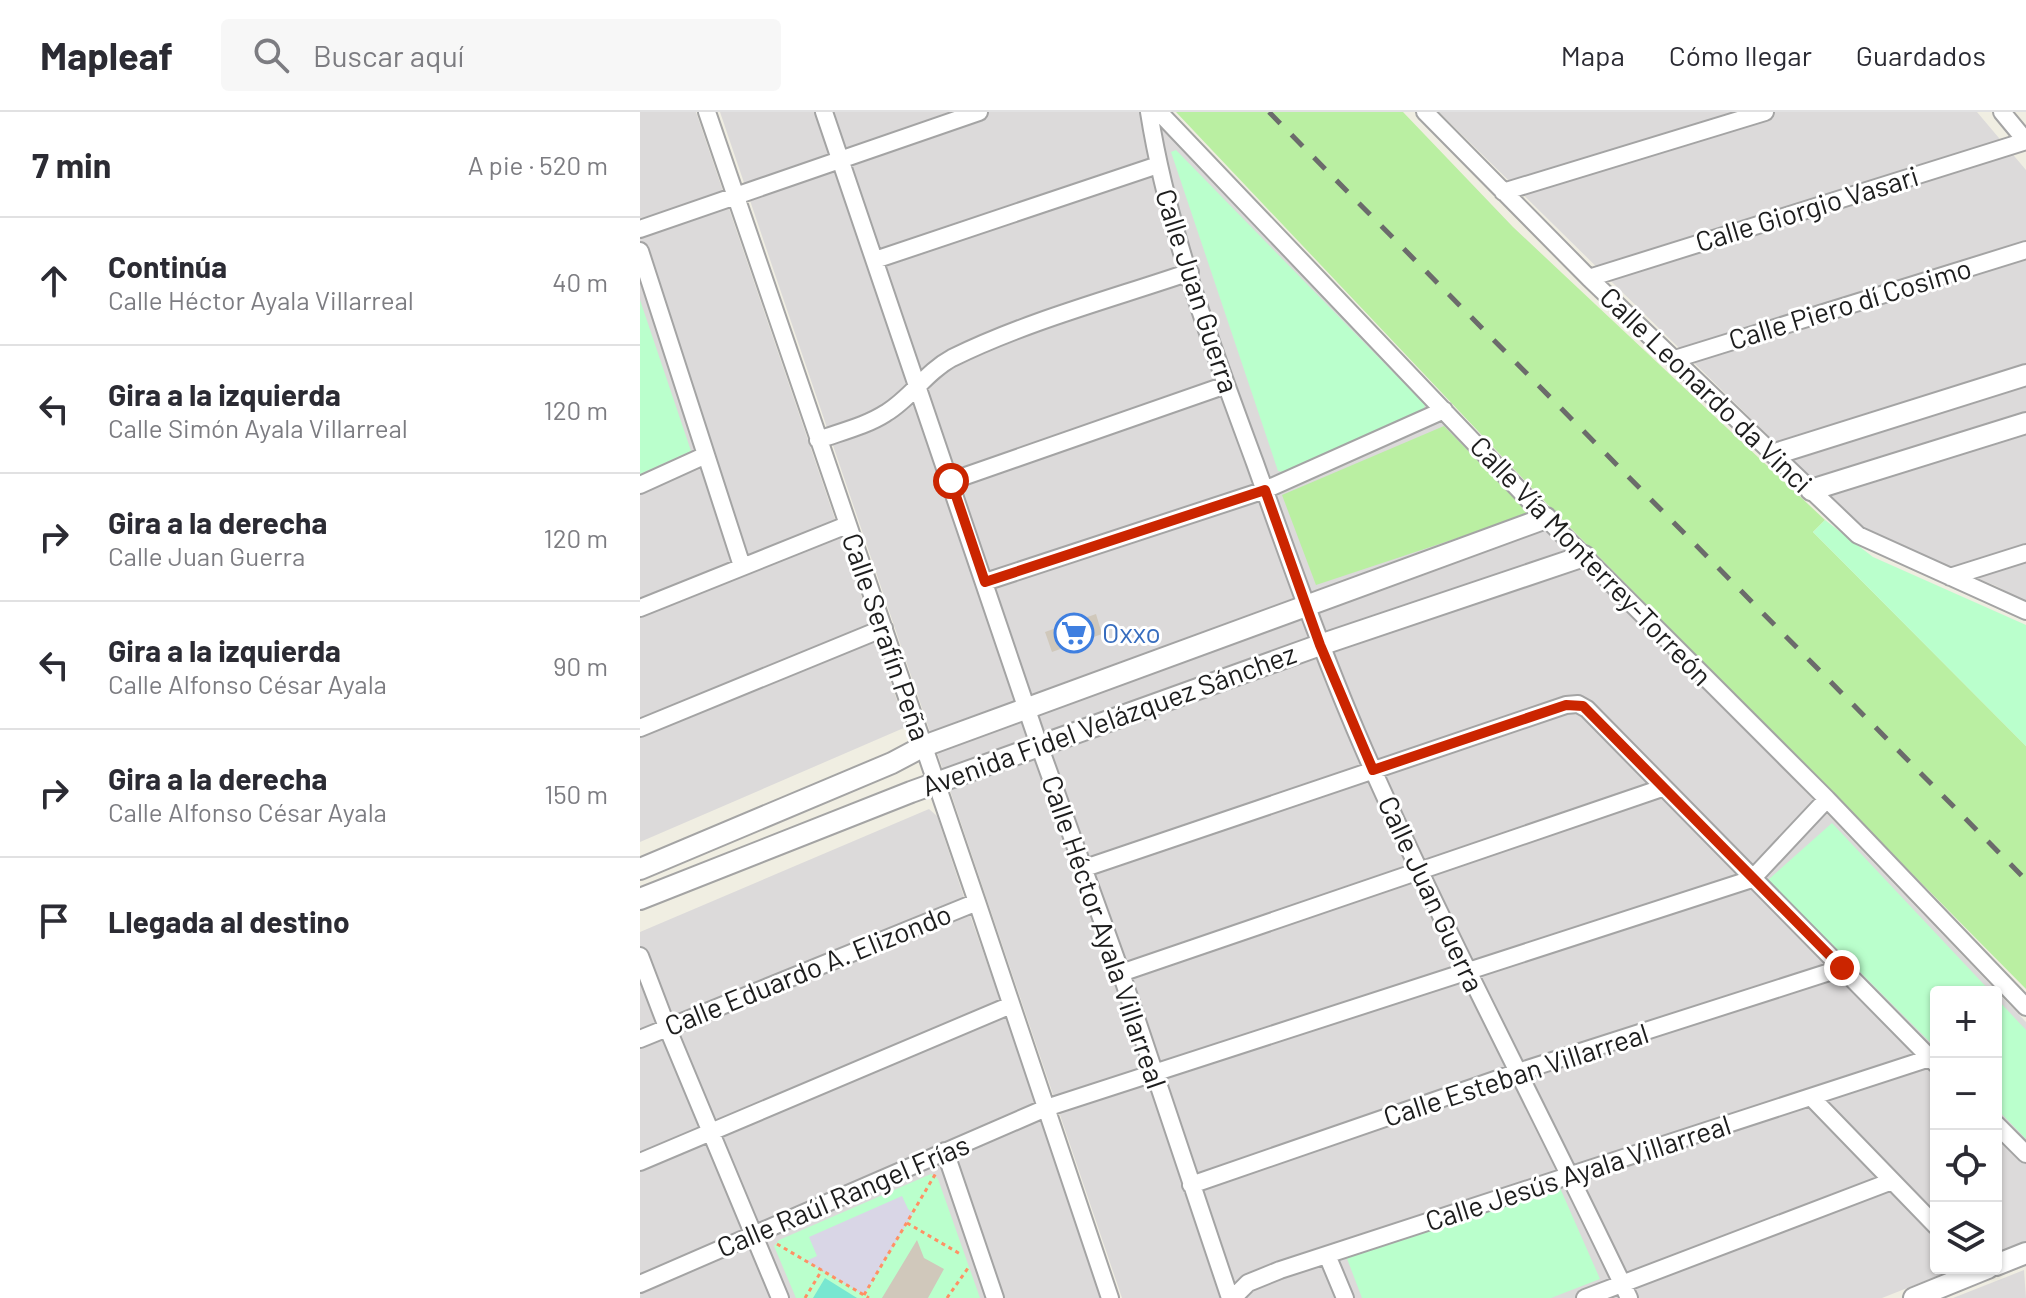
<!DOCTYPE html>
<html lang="es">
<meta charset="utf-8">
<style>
:root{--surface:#fff;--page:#f7f7f7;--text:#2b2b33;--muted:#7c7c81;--line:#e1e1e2}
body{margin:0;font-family:Barlow,sans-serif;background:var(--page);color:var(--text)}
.controls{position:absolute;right:24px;bottom:24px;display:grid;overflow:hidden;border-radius:8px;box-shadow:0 2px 6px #0004}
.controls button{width:72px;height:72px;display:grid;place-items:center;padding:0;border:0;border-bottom:2px solid var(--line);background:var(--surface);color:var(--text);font:40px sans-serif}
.stop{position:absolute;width:24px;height:24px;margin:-18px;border:6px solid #cb2500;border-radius:50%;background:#fff}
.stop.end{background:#cb2500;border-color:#fff;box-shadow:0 2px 8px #0008}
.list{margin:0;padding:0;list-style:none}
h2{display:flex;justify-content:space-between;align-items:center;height:104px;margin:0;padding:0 32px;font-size:34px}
h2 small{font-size:26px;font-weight:400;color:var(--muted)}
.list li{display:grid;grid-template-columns:52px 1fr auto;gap:24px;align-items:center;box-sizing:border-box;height:128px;padding:0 32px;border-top:2px solid var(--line)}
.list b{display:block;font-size:30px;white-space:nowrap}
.list p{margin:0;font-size:26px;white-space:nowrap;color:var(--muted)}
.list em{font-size:26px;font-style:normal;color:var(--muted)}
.icon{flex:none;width:44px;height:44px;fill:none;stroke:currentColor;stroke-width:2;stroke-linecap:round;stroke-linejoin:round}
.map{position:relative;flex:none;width:1386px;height:1186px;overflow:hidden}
header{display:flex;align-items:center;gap:48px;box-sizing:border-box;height:112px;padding:0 40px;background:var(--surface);border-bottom:2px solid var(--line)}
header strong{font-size:38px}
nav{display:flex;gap:44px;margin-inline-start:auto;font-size:28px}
.search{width:560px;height:72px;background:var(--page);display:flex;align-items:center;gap:20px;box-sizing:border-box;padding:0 28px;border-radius:8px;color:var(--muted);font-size:30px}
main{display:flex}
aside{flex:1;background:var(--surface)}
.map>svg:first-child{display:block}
.residential{fill:#dcdada}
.grass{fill:#baefa2}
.park{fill:#baffcc}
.pitch{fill:#78e7d1}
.plaza{fill:#d9d6e6}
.building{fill:#d0c8bb}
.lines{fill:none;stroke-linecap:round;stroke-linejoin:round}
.minor-casing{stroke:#a4a4a4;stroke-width:20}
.tertiary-casing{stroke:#a4a4a4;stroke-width:24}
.path{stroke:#ff9064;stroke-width:3;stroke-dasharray:4 4;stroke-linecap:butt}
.minor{stroke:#fff;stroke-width:16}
.tertiary{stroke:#fff;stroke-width:20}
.rail{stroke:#6b6b6b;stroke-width:5;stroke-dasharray:16 16;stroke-linecap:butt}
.route{stroke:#cb2500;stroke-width:10}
.labels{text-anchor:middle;stroke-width:6;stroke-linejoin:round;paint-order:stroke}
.street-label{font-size:28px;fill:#1d1d1d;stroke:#fff}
.shop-label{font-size:28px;fill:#366cbe;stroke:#fff;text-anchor:start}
</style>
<header>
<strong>Mapleaf</strong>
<div class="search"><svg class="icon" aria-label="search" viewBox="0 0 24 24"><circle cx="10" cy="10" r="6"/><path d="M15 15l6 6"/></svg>Buscar aquí</div>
<nav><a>Mapa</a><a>Cómo llegar</a><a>Guardados</a></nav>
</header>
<main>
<aside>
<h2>7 min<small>A pie · 520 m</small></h2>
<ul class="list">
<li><svg class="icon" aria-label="ahead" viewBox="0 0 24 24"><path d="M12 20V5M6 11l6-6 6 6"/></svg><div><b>Continúa</b><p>Calle Héctor Ayala Villarreal</p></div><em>40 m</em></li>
<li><svg class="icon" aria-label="left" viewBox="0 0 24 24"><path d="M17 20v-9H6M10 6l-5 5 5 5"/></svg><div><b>Gira a la izquierda</b><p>Calle Simón Ayala Villarreal</p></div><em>120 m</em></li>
<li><svg class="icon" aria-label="right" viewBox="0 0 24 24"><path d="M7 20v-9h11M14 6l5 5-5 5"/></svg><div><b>Gira a la derecha</b><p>Calle Juan Guerra</p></div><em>120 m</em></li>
<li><svg class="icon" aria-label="left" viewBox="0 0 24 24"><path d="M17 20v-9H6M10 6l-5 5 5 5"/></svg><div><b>Gira a la izquierda</b><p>Calle Alfonso César Ayala</p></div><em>90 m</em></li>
<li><svg class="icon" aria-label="right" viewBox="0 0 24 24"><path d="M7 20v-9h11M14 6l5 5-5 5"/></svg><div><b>Gira a la derecha</b><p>Calle Alfonso César Ayala</p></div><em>150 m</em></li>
<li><svg class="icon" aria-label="arrive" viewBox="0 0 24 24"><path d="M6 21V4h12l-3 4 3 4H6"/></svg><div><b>Llegada al destino</b></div></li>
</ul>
</aside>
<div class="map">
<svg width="1386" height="1186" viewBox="0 0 1386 1186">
<rect width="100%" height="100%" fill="#f0eee2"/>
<path class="residential" d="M0,0H56L266,615L0,730Z
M80,0H516L1386,910V1129L1356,1141V880H1296V1156H1318L1242,1186H482Z
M799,0H1337L1386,58V490L1356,474L1233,423L1214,408Z
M289,697L297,704L331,806L408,1022L461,1186H0V820Z
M1384,1158L1386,1186H1313Z"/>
<path class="grass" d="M536,0H763L873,115L1185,408L1173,420L1386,634V877L910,395Z
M804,314L890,402L676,473L642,383Z"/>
<path class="park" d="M536,38L785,293L783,300L643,360L638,359L531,40Z
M0,188L51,339L0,362Z
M1185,408L1233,445L1386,513V634L1173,420Z
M1192,711L1351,880H1296V936L1128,768Z
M1356,886L1386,918V1027L1356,996Z
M291,1062L298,1067L340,1186H156L134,1134L139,1128Z
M920,1076L960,1167L911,1186H722L706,1144Z"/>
<path class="pitch" d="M185,1166L217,1186H173Z"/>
<path class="plaza" d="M262,1084L268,1097L273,1101L224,1183L166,1149L177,1144L169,1125Z"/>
<path class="building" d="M456,502L462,522L412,540L405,520Z
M277,1128L284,1146L304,1157L288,1186H242Z"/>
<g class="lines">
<defs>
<path id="minor" d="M67,0L337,790L470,1186
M184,0L399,633L481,861L590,1186
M509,0C528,120 573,237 615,351C652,455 688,558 733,658C813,837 905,1009 989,1186
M519,0L906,406L1187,687L1386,895
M785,0L949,166L1218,423L1386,499
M1362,0L1386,29
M863,80L1125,0
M0,117L339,0
M0,139L102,454
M235,148L518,53
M949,166L1386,29
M1035,247L1386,138
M178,328C200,320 226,314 246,301C271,286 286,260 312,246C387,209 471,187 550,160
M311,369L586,273
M0,373L66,343
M1310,465L1386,441
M345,470L625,378L804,298
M0,496L207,413
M0,616L244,516
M445,756L926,593L938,592L947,597L1296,952
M0,844L27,915L140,1186
M481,861L1022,676
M0,927L337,790
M1172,986L1296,1114
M1356,1012L1386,1042
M305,1039L355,1186
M0,1050L371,893
M551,1073L878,960L1202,856
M687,1143L705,1186
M0,1172L406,996L1112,767L1187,687
M593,1186L608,1171L640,1158L1290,946
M945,1186L1252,1069"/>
<path id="tertiary" d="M1135,342L1386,263
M1171,378L1386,311
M0,757L252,651L284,634L906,406
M0,787L271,680L680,533L944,444
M1356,1153L1386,1141
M1274,1186L1348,1156"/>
</defs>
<use href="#minor" class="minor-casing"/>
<use href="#tertiary" class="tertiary-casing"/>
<path class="path" d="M267,1111L322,1143
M137,1132L229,1186
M224,1183L296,1061
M165,1186L182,1158
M307,1186L328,1156"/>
<use href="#minor" class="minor"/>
<use href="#tertiary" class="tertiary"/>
<path class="rail" d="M629,0L1386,768"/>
</g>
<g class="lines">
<path class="route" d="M311,369L345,470L625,378L680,533L733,658L926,593L943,594L1202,856"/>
</g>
<defs>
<symbol id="supermarket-ring" viewBox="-11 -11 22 22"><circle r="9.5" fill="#fff" stroke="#3f7fe0" stroke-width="1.5"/><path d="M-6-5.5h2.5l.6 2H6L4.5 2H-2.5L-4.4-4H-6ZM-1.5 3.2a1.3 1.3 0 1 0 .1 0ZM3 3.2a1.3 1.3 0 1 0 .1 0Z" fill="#3f7fe0"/></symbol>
</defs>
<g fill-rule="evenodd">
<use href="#supermarket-ring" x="412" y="499" width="44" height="44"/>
</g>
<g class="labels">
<g class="street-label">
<text transform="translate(1167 97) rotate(-17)" y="10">Calle Giorgio Vasari</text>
<text transform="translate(557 179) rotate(72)" y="10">Calle Juan Guerra</text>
<text transform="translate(1210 192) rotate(-17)" y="10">Calle Piero dí Cosimo</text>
<text transform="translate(1066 278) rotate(44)" y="10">Calle Leonardo da Vinci</text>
<text transform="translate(951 449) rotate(46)" y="10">Calle Vía Monterrey-Torreón</text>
<text transform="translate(246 525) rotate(71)" y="10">Calle Serafín Peña</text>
<text transform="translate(469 608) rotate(-20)" y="10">Avenida Fidel Velázquez Sánchez</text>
<text transform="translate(791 782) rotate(65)" y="10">Calle Juan Guerra</text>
<text transform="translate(464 820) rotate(71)" y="10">Calle Héctor Ayala Villarreal</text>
<text transform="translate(168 858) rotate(-22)" y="10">Calle Eduardo A. Elizondo</text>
<text transform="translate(876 963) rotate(-18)" y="10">Calle Esteban Villarreal</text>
<text transform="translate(938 1061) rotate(-18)" y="10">Calle Jesús Ayala Villarreal</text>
<text transform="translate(203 1084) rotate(-23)" y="10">Calle Raúl Rangel Frías</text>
</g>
<g class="shop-label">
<text x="462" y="531">Oxxo</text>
</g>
</g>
</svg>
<div class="controls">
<button>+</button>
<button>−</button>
<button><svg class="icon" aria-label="locate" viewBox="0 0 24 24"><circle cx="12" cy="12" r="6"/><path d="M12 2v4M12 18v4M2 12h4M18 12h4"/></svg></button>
<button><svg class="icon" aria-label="layers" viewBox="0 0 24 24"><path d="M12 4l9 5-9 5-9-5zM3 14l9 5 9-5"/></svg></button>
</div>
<div class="stop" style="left:311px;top:369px"></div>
<div class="stop end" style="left:1202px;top:856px"></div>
</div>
</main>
